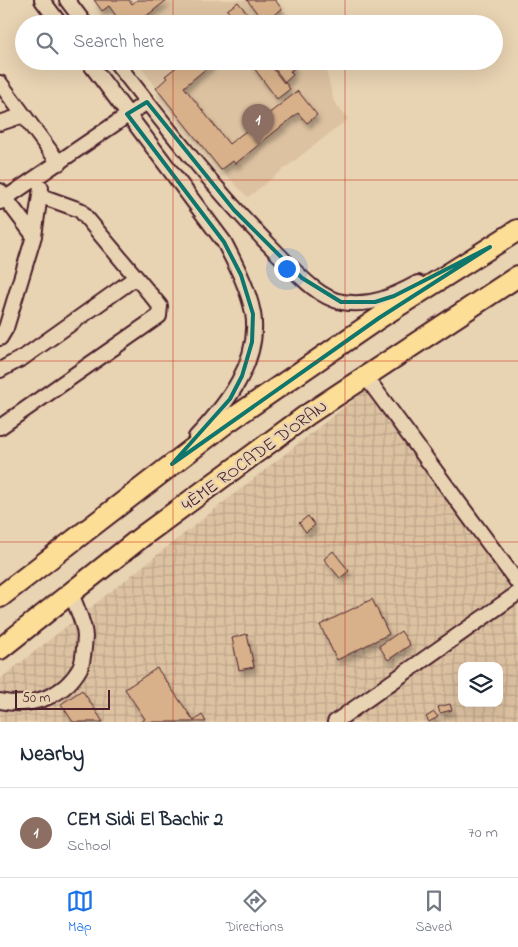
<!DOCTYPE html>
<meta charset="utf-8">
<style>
:root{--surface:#fff;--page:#f6f6f7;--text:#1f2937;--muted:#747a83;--line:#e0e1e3;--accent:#1a73e8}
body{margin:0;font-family:"Indie Flower",sans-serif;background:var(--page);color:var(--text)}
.controls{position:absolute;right:15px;bottom:15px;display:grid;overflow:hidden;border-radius:10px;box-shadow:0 5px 20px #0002}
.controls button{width:45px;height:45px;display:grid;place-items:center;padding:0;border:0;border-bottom:1px solid var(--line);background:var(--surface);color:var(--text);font:25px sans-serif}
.scale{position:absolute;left:15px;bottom:12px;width:95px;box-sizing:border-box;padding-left:5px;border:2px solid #4a1f2b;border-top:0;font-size:14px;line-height:18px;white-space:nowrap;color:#4a1f2b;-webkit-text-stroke:4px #e8d3b2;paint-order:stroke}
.you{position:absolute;left:286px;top:268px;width:18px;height:18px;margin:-12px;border:4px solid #fff;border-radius:50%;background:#1a73e8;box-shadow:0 0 0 8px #1a73e833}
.badge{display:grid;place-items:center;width:32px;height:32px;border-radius:50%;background:var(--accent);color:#fff;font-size:16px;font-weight:700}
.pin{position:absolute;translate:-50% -41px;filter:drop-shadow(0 1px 2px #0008)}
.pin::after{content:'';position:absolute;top:26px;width:18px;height:15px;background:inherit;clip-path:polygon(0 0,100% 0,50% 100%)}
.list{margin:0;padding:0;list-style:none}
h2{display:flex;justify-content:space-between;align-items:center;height:65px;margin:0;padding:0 20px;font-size:21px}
h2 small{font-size:16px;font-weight:400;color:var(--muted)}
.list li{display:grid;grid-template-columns:32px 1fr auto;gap:15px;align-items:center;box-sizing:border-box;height:90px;padding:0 20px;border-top:1px solid var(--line)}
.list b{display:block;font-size:19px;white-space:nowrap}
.list p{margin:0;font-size:16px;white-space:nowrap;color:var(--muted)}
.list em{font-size:16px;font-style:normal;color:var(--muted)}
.icon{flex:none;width:28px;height:28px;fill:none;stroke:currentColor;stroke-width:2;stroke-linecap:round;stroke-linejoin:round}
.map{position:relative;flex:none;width:518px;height:722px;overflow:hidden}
.search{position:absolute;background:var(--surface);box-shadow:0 5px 20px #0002;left:15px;right:15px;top:15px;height:55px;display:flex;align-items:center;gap:12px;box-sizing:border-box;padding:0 18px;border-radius:28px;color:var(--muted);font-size:19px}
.sheet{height:155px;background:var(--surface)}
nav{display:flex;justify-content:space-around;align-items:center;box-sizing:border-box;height:70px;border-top:1px solid var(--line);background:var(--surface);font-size:14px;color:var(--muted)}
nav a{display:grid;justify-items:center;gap:2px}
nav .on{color:var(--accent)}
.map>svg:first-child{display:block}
.built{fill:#ddc2a1}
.industrial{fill:url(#industrial-grid);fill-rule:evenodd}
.building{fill:#d8b18a;stroke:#4a1f2b;filter:url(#shadow)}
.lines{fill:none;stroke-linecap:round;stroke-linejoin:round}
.minor-casing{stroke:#4a1f2b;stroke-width:18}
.highway-casing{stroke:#4a1f2b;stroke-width:24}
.minor{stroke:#e8d3b2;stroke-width:14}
.highway{stroke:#fcde96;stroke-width:20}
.marked{fill:none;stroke:#0f766e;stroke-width:4;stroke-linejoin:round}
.grid{fill:none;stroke:#c8321e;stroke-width:1;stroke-opacity:0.55}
.labels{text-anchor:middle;stroke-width:5;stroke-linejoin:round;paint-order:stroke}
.street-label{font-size:18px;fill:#4a1f2b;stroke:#e8d3b2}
</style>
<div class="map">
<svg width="518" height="722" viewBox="0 0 518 722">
<defs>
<pattern id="industrial-grid" width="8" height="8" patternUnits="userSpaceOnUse" patternTransform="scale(1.25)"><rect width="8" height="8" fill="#ddc2a1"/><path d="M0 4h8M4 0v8" fill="none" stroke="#bfa68b"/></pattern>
<filter id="shadow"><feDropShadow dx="3" dy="5.5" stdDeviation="2.5" flood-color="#0004"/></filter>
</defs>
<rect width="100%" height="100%" fill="#e8d3b2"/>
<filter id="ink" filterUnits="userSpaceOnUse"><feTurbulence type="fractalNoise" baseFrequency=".02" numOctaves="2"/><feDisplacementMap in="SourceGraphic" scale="10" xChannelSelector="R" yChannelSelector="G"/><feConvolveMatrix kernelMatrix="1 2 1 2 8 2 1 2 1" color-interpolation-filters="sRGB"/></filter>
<g filter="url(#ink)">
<path class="built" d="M94,0H275L294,24H107L99,14L102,11Z
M136,61H324L334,102L348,119L248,197L221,170Z"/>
<path class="industrial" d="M366,390L518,595V722H0V679ZM462,666H499V703H462Z"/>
<path class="building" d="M94,0H129L132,4L137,0H167L136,24H122L109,6L102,11Z
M247,0H275L282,9L264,22Z
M238,2L256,24H232L236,21L227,10Z
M184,61H215L184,87L229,144L298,91L317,115L307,123L298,113L235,164L233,161L221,170L156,88L167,78L165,76Z
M254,61H269L290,89L277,99L251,64Z
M267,61H289L295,68L290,71L293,75L284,83Z
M308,516L315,525L306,532L299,523Z
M333,551L349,571L340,578L324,559Z
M372,599L389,634L337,660L320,625Z
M401,631L410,645L388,660L379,646Z
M247,634L254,667L239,670L232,638Z
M157,668L194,721L202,715L206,722H140L145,719L125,689Z
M82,690L103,722H73L61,704Z
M450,704L452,710L440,713L438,707Z
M434,712L438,717L429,722L426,717Z"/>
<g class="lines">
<defs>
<path id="minor" d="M42,0L60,24
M67,0L85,24
M88,61L224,242C236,265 248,288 253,313C261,361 226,405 196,437
M115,61C167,128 219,195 279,255C296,272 318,298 342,302C371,307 394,296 418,283
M0,83L59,163
M0,123L24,115
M0,191L34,236
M0,202L147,102
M0,338L6,328L34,236L41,188
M0,370L24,357L135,278
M366,377L518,583
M0,427L159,316L160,306L80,210L41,196
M0,701C31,708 64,697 80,668C84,661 84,645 85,637C85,623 75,606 71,592
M335,722L518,593"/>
<path id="highway" d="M0,597L226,423L379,318L518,230
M0,649L144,535L307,415L518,276"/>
</defs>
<use href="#minor" class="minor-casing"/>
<use href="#highway" class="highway-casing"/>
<use href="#minor" class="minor"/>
<use href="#highway" class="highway"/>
</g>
</g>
<path class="marked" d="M147,102L234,210L302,278L341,302H375L394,296L490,247L379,318L172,464L230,399L242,376L252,342L253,314L241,275L224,242L127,114Z"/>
<path class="grid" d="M173,0V24M345,0V24M173,61V722M345,61V722M0,180H518M0,361H518M0,542H518"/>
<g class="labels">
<g class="street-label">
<text transform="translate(254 455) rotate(-36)" y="6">4ÈME ROCADE D'ORAN</text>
</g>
</g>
</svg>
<div class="controls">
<button><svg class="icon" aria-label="layers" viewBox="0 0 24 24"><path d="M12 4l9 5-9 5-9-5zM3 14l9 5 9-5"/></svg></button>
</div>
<div class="scale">50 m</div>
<div class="you"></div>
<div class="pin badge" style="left:258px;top:145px;background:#8d6e63">1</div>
<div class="search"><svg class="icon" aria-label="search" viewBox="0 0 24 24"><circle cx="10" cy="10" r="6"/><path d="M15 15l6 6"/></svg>Search here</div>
</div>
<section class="sheet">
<h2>Nearby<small></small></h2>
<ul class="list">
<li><span class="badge" style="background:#8d6e63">1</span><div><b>CEM Sidi El Bachir 2</b><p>School</p></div><em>70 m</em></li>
</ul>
</section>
<nav>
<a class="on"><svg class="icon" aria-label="map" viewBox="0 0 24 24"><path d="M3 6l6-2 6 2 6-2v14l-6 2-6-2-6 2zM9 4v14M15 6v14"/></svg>Map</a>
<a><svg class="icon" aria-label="directions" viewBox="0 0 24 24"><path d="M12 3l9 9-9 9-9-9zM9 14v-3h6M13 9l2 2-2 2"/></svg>Directions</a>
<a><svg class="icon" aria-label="saved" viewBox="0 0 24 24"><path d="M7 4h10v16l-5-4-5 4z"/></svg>Saved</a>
</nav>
